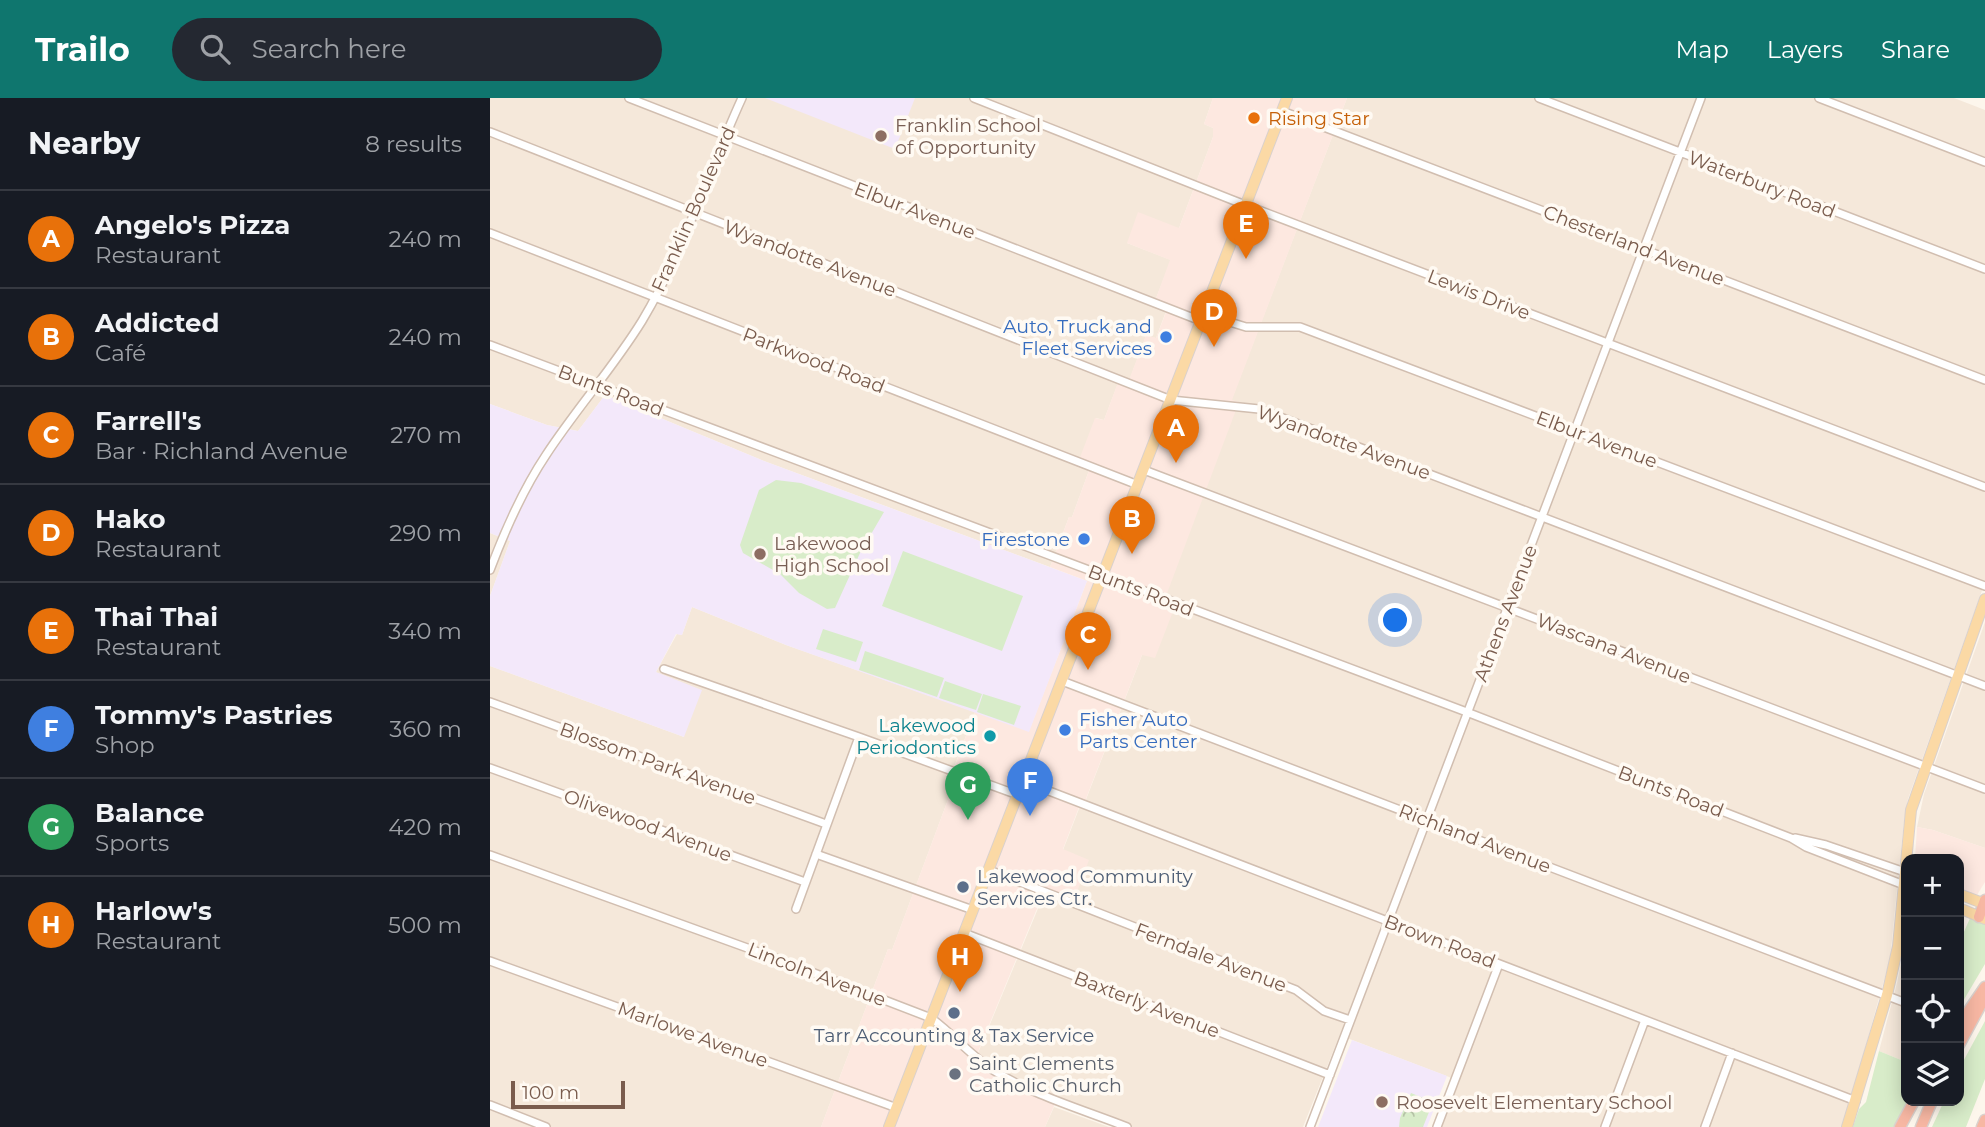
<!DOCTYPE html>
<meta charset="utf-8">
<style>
:root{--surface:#171b24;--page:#242831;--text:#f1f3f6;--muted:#9ea1a6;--line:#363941;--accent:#0f766e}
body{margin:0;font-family:Montserrat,sans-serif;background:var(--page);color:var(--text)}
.controls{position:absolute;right:21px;bottom:21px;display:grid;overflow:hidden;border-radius:14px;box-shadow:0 4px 18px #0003}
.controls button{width:63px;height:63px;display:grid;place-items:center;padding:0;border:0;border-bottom:2px solid var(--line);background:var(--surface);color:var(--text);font:35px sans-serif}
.scale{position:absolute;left:21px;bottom:18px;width:114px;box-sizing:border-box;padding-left:7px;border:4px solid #7a5c4d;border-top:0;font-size:19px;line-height:24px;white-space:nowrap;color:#7a5c4d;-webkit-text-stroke:5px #fffaf3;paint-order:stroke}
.you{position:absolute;left:906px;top:523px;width:24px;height:24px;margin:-18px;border:5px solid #fff;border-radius:50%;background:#1a73e8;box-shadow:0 0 0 10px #1a73e833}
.badge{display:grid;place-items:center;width:46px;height:46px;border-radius:50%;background:var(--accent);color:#fff;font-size:23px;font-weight:700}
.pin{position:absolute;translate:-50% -58px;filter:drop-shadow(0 2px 4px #0008)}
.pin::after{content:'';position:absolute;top:37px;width:24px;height:21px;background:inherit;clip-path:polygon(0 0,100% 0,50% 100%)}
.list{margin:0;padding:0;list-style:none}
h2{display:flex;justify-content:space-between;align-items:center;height:91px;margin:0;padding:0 28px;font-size:30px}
h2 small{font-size:23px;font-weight:400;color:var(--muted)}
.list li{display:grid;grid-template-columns:46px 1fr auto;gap:21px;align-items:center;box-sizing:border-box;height:98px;padding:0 28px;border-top:2px solid var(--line)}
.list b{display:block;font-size:26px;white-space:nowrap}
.list p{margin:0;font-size:23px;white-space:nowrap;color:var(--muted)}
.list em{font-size:23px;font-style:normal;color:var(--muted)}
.icon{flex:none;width:38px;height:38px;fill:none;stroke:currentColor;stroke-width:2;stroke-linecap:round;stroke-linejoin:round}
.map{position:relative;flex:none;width:1495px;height:1029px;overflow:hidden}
header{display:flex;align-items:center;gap:42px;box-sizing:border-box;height:98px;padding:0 35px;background:var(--accent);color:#fff}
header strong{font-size:33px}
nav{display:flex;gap:38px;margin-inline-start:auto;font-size:24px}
.search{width:490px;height:63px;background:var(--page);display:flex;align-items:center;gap:18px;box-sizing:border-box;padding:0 24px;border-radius:38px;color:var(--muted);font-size:26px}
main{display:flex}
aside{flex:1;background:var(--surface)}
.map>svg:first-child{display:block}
.residential{fill:#f5e8da}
.commercial{fill:#fde8e0}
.education{fill:#f3e8fa}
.grass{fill:#d8ecc9}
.park{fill:url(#park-crowns)}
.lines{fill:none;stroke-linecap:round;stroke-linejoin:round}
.minor-casing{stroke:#d1beb0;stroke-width:10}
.major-casing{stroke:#dad1cd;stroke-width:12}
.highway-casing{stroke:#dad1cd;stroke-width:13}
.minor{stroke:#fff;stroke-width:7}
.major{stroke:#fbd9a5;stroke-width:10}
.highway{stroke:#f7b7a3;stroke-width:10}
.food-dot{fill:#e8710a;stroke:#fffaf3;stroke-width:2.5}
.education-dot{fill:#8d6e63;stroke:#fffaf3;stroke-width:2.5}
.shop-dot{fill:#3f7fe0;stroke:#fffaf3;stroke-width:2.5}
.culture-dot{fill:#0f9aa8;stroke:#fffaf3;stroke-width:2.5}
.service-dot{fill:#5c6f8a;stroke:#fffaf3;stroke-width:2.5}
.worship-dot{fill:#6b7280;stroke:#fffaf3;stroke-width:2.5}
.labels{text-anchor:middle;stroke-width:7;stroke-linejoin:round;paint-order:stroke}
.food-label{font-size:19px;fill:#c56008;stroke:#fffaf3;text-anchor:start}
.education-label{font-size:19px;fill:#785e54;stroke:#fffaf3;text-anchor:start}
.street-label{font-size:19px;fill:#7a5c4d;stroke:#fffaf3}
.shop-label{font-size:19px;fill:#366cbe;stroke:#fffaf3;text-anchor:end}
.culture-label{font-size:19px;fill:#0d838f;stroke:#fffaf3;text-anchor:end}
.service-label{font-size:19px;fill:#4e5e75;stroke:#fffaf3;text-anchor:start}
.worship-label{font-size:19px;fill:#5b616d;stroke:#fffaf3;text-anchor:start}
</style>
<header>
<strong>Trailo</strong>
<div class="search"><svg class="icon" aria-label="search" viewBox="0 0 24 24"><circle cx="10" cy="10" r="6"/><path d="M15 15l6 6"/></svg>Search here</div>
<nav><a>Map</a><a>Layers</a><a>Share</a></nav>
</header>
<main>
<aside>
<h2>Nearby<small>8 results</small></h2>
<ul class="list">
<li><span class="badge" style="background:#e8710a">A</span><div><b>Angelo's Pizza</b><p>Restaurant</p></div><em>240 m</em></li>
<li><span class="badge" style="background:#e8710a">B</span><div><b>Addicted</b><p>Café</p></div><em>240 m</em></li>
<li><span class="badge" style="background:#e8710a">C</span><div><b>Farrell's</b><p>Bar · Richland Avenue</p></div><em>270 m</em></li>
<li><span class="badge" style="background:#e8710a">D</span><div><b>Hako</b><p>Restaurant</p></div><em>290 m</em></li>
<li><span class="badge" style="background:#e8710a">E</span><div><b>Thai Thai</b><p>Restaurant</p></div><em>340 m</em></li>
<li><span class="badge" style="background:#3f7fe0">F</span><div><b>Tommy's Pastries</b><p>Shop</p></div><em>360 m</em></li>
<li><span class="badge" style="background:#2e9e5b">G</span><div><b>Balance</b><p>Sports</p></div><em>420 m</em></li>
<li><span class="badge" style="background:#e8710a">H</span><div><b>Harlow's</b><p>Restaurant</p></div><em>500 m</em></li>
</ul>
</aside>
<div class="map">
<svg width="1495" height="1029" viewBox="0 0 1495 1029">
<defs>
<pattern id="park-crowns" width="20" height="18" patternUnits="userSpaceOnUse" patternTransform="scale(1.75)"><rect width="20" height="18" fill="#d8ecc9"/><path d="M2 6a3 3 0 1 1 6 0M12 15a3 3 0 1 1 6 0" fill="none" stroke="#b4c2a5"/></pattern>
</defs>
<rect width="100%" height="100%" fill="#fdf6ec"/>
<path class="residential" d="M0,0H723L714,26L723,30V39L689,130L637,145L681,162L665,203L678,208L666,240L656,238L639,283L630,280L614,322L606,320L601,367L582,419H579L560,469L274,363L115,297L88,333L57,327L0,306Z
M857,0H1464L1495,12V484L1418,701L1414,723L1400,861L1353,1029H950L967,982L857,940L865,920L834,909L823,902L583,803L573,752L592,703L595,704L675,498L748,304L741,303Z
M0,435L20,443L0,498Z
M202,509L296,547L485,614L464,669L469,672L402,852L398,851L331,1029H0V568L194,639L166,574L187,536L192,537Z
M1495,524V750L1443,732L1427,729L1434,696Z
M554,796L807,896L854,926L813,1029H637L534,988L506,970L488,955Z
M1416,839V964L1389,953L1407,885Z
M564,1009L619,1029H555Z"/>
<path class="commercial" d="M723,0H857L742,302L749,304L676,498L687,503L665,560L652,557L597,698L595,704H591L573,751L599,762L582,807L553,796L488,954L506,970L534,988L567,1001L555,1029H331L398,851L402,852L469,672L464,670L485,614L539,633L597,483L560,469L579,419H582L601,367L589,362L605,320L614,322L630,279L639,282L656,237L666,240L678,209L665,203L680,162L637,145L648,114L689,130L723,39V30L714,26Z
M1427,729L1443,732L1495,750V784L1487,797L1469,791V761H1425Z"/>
<path class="education" d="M275,0H425L405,51Z
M115,297L274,363L597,483L539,634L296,547L202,509L192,537L186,536L166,574L212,592L194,639L0,568V498L20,443L0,435V306L57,327L88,333Z
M862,942L957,978L937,1029H828Z"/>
<path class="grass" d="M286,382L311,385L394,414L370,455L345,510L337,511L309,495L290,476L253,455L250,447L269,392Z
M413,453L533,498L512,553L392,508Z
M333,531L373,544L366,564L326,551Z
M375,553L454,580L447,599L369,572Z
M455,583L492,596L486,612L449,600Z
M493,596L531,608L524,627L487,614Z
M1481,818L1495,824V866L1469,910V845Z
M1495,923V981L1476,1029H1442L1454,1003H1469V971Z
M1389,953L1416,964V1003H1419L1406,1029H1363L1369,1011L1376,1004Z"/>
<path class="park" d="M921,995L943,1004L933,1029H909L910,1020Z"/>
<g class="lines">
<defs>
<path id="minor" d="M139,0L711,223
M484,0L745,103L1495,389
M1049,0L1495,171
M1329,0L1495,64
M792,13L1495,282
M0,34L681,302L769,311L1495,588
M0,135L648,387
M714,216L756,229H810L1495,488
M0,247L974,613L1301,740L1316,749L1414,787
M654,372L1495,691
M0,472C15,432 32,393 56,357C86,311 123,270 152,223C194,153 218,74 252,0
M174,571L369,639L528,697
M572,583L1416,905
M0,604L336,726
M0,670L315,784
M533,683L1366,1003
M1305,740L1336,747L1415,774
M326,756L483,812
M0,757L285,860L441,920C463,936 481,958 503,972C542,997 594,1012 637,1029
M499,772L806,892L834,913L860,922
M306,811L369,639
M474,835L840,977
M0,863L407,1010
M0,1007L56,1029
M820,1029L1211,0
M947,1029L1009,866
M1115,1029L1155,922
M1215,1029L1242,955"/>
<path id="major" d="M1469,796L1495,806
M1469,810L1495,821
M399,1029L797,0
M1357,1029L1397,897L1408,848L1421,712L1495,501"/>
<path id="highway" d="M1489,819L1495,802
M1469,927L1495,889
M1469,947L1495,899
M1410,1029L1424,1003
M1431,1029L1442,1003
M1492,1029L1495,1022"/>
</defs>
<use href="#minor" class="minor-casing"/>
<use href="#major" class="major-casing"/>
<use href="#highway" class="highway-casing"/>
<use href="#minor" class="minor"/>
<use href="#major" class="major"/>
<use href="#highway" class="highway"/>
</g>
<circle class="food-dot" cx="764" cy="20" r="7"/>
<g class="education-dot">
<circle cx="391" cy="38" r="7"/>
<circle cx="270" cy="456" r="7"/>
<circle cx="892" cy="1004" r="7"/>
</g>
<g class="shop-dot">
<circle cx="676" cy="239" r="7"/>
<circle cx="594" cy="441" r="7"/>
<circle cx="575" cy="632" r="7"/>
</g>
<circle class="culture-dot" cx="500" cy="638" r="7"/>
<g class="service-dot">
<circle cx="473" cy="789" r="7"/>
<circle cx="464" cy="915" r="7"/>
</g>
<circle class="worship-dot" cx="465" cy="976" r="7"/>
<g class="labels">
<g class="food-label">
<text x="778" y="27">Rising Star</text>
</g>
<g class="education-label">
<text x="405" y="34">Franklin School<tspan x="405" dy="22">of Opportunity</tspan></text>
<text x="284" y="452">Lakewood<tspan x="284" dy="22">High School</tspan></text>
<text x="906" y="1011">Roosevelt Elementary School</text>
</g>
<g class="street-label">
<text transform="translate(1272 86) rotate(21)" y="7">Waterbury Road</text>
<text transform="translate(203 111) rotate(-66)" y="7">Franklin Boulevard</text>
<text transform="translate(425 112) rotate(21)" y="7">Elbur Avenue</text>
<text transform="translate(1144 147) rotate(21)" y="7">Chesterland Avenue</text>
<text transform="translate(320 160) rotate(21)" y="7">Wyandotte Avenue</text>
<text transform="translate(989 196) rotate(21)" y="7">Lewis Drive</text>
<text transform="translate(324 262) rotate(21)" y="7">Parkwood Road</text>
<text transform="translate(121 292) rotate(21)" y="7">Bunts Road</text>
<text transform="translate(1107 341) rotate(21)" y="7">Elbur Avenue</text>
<text transform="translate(854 344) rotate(20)" y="7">Wyandotte Avenue</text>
<text transform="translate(651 492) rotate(21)" y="7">Bunts Road</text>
<text transform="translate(1015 515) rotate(-69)" y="7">Athens Avenue</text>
<text transform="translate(1124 550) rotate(21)" y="7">Wascana Avenue</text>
<text transform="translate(168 665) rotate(20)" y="7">Blossom Park Avenue</text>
<text transform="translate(1181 693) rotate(21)" y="7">Bunts Road</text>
<text transform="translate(158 727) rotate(20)" y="7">Olivewood Avenue</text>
<text transform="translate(985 740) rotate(21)" y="7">Richland Avenue</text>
<text transform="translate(950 843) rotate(21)" y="7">Brown Road</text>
<text transform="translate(721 859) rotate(21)" y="7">Ferndale Avenue</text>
<text transform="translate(327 876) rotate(21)" y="7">Lincoln Avenue</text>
<text transform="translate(657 906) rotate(21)" y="7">Baxterly Avenue</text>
<text transform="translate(203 936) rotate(20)" y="7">Marlowe Avenue</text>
</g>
<g class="shop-label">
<text x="662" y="235">Auto, Truck and<tspan x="662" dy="22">Fleet Services</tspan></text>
<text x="580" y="448">Firestone</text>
<text x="589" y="628" text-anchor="start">Fisher Auto<tspan x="589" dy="22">Parts Center</tspan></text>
</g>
<g class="culture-label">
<text x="486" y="634">Lakewood<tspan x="486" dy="22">Periodontics</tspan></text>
</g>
<g class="service-label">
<text x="487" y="785">Lakewood Community<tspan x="487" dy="22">Services Ctr.</tspan></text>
<text x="464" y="944" text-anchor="middle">Tarr Accounting &amp; Tax Service</text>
</g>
<g class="worship-label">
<text x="479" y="972">Saint Clements<tspan x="479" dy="22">Catholic Church</tspan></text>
</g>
</g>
</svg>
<div class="controls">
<button>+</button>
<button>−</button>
<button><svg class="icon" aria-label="locate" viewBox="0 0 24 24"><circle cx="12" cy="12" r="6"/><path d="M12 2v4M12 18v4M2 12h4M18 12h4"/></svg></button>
<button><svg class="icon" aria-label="layers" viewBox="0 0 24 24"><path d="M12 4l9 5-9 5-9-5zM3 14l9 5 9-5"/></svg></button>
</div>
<div class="scale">100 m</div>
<div class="you"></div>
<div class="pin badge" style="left:686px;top:365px;background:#e8710a">A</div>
<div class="pin badge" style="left:642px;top:456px;background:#e8710a">B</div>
<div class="pin badge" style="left:598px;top:572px;background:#e8710a">C</div>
<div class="pin badge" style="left:724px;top:249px;background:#e8710a">D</div>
<div class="pin badge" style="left:756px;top:161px;background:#e8710a">E</div>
<div class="pin badge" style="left:540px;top:718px;background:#3f7fe0">F</div>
<div class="pin badge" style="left:478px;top:722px;background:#2e9e5b">G</div>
<div class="pin badge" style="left:470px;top:894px;background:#e8710a">H</div>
</div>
</main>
